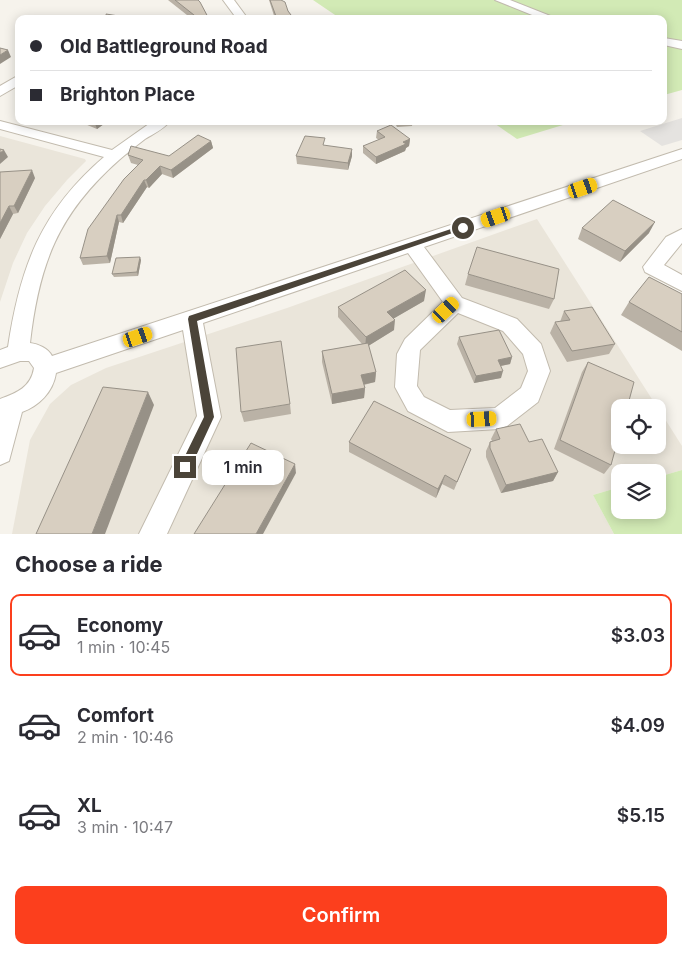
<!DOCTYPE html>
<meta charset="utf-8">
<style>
:root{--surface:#fff;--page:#f2f2f3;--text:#2b2b33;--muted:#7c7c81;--line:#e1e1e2;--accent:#fc3f1d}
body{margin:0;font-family:Inter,sans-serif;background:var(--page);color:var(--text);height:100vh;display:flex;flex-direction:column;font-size:19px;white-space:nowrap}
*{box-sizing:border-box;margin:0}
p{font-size:16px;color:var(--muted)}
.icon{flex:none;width:28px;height:28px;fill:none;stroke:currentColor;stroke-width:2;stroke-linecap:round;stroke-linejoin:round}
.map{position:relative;height:534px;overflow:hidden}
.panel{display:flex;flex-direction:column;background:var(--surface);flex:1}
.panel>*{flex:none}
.guide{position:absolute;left:15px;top:15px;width:652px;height:110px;border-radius:10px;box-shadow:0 2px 12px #0003;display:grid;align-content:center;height:110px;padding:0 15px;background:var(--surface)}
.buttons{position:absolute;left:611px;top:399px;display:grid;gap:10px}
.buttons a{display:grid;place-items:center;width:55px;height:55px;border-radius:10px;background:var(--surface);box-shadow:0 2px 12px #0003;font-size:25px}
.end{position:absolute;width:22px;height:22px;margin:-11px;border:6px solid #4b4439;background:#fff;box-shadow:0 0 0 2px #fff}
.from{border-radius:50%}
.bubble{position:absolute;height:35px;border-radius:10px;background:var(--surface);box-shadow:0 2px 12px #0003;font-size:16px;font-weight:600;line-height:35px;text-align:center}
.car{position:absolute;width:15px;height:30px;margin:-15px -8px;border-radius:6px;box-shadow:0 0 4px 1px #0007;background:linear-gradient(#f5c518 24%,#345 0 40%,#f5c518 0 76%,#345 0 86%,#f5c518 0)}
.guide b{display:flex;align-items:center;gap:18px;height:48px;font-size:19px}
.guide b+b{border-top:1px solid var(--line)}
.guide i{width:12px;height:12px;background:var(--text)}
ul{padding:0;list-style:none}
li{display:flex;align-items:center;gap:15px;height:82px;margin:0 10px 8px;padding:0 5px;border:2px solid transparent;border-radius:10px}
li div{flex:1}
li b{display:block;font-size:19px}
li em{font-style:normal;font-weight:600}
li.selected{border-color:var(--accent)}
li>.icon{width:45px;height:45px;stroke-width:1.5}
h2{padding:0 15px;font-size:22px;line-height:60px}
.primary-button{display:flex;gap:10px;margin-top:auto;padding:10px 15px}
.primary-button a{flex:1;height:58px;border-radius:10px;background:var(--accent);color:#fff;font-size:20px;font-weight:600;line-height:58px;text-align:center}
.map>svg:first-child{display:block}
.residential{fill:#eae5da}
.green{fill:#d2eab5}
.parking{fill:#e5e3e0}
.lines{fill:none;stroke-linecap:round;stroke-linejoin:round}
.minor-casing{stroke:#c2bbae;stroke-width:2}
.minor{fill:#fff;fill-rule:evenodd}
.wall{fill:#bab2a6}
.shaded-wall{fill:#979187}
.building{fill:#d8cfc1;stroke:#979187}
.route{fill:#4b4439}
</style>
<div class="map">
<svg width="682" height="534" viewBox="0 0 682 534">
<rect width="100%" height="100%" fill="#f6f3ec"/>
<g class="residential">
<path d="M0 136 85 159 86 161 67 180 45 206 27 233 13 263 0 302Z"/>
<path d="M537 219 657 407 620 408V445H658V408L682 446V470L658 477V472H620V487L593 495 614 534H12L30 440 50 404 71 385 106 368 287 308Z"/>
</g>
<g class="green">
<path d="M313 0H682V90L664 95V19H341Z"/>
<path d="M491 121H576L517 139Z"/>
<path d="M682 470V534H614L593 495 620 487V510H658V477Z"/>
</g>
<path class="parking" d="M682 118V140L662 146 640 131Z"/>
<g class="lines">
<g class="minor-casing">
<g id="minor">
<path d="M223 0H234L248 19H237Z"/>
<path d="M495 0H510L558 19H542Z"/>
<path d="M664 38 682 41V49L664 45Z"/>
<path d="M19 75V85L0 96V86Z"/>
<path d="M0 121 112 150 153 121H170C164 129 153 134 145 139 136 146 127 153 119 160 58 214 39 264 30 343 38 344 48 348 52 356L682 149V159L424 247 462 298 517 319 541 344 550 371 538 402 507 426 499 429 448 432 408 411 395 387 397 354 405 339 443 302 408 253 203 323 221 417 167 534H139L197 416 183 330 56 373C53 392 39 406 22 412L9 461 0 465V399C17 393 31 387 34 368L29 361H20L0 368V350L8 347C20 267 41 211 104 157L0 129ZM458 313 503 331 523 354 528 371 521 388 495 408 450 410 424 397 417 386 420 350Z"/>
<path d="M682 229V243L664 265 682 275V291L645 272 643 267 666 237Z"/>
</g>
</g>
<use href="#minor" class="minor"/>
</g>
<g class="wall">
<path d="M168 0H198L209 19H192Z"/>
<path d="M269 0H281L288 11 294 19H275Z"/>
<path d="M80 121H108L97 129 80 122Z"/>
<path d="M394 121H413L412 126 397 127Z"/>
<path d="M377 131 410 139 409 146 406 148 405 151 376 164 363 153V146L379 140 376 138Z"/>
<path d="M211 141 213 148 173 178 162 174 149 188 147 187 123 223 119 222 110 263 83 265 80 258 138 165 131 163 128 155 169 156Z"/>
<path d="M325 146 352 156 348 170 297 164 296 156Z"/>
<path d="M0 172 35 178 18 213 13 214 0 239Z"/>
<path d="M582 228 649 233 620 262 578 239Z"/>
<path d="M141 260 138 276 114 277 112 274Z"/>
<path d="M468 274 554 299 549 309 465 285Z"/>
<path d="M682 294V351L621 315 629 302Z"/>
<path d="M424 301 394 318V330L368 346 376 372 375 382 364 385 365 388 364 398 332 404 322 362V351L362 344 338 317V307Z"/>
<path d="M564 311 615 344 609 354 567 362 550 333 555 322H560Z"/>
<path d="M459 337 512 357 510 364 501 366V378L474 383 457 344Z"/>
<path d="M588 362 611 465 604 474 554 449 582 372Z"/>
<path d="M290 404 291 414 244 422 241 412Z"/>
<path d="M496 429 529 442 558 472 553 481 501 493 486 457V451L490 442 492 441 491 439Z"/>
<path d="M349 442 471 449 454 490 442 484 436 498 349 452Z"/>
</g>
<g class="shaded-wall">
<path d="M8 50 11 57 0 64V55Z"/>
<path d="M94 121H108L97 129Z"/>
<path d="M410 139 409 146 406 148 405 151 376 164V157L403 142Z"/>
<path d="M211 141 213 148 173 178 171 170Z"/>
<path d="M352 149V156L348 170V163Z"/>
<path d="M4 150 8 157 0 164V153Z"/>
<path d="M160 166 162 174 149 188 146 180Z"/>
<path d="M32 170 35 178 18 213 14 206Z"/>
<path d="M144 180 147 187 123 223 121 215Z"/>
<path d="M9 206 13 214 0 239V223Z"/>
<path d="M117 215 119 222 110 263 107 256Z"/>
<path d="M655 222 649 233 620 262 625 251Z"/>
<path d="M140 257 141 260 138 276 137 272Z"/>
<path d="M426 290 424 301 386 323 387 312Z"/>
<path d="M395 320 394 330 365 348 366 337Z"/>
<path d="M512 357 510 364 495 367 498 360Z"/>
<path d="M503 371 501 378 474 383 476 376Z"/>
<path d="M376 372 375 382 361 385V375Z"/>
<path d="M365 388 364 398 332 404V394Z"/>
<path d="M148 392 154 405 105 534H92Z"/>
<path d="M295 464 296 473 263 534H256Z"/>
<path d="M558 472 553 481 501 493 506 485Z"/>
<path d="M445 475 442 484 436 498 438 489Z"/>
</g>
<g class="building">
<path d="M175 0H198L200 2 209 19H199Z"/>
<path d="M270 0H281L285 2 288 11 294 19H277Z"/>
<path d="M106 14 125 17V19H107Z"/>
<path d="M0 48 8 50 0 55Z"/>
<path d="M391 125 410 139 403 142 406 144 376 157 363 146 385 137 377 131Z"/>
<path d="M198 135 211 141 171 170 160 166 146 180H144L121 215H117L107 256 80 258 88 229 124 179 143 160 128 155 131 146 169 156Z"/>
<path d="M305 136 325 138 323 145 352 149 348 163 296 156Z"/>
<path d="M0 149 4 150 0 153Z"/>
<path d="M32 170 14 206H9L0 223V172Z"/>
<path d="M613 200 655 222 625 251 582 228Z"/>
<path d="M477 247 559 269 554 299 468 274Z"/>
<path d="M140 257 137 272 112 274 116 258Z"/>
<path d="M405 270 426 290 387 312 395 320 366 337 338 307Z"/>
<path d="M649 277 682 294V332L629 302Z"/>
<path d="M592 307 615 344 572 351 555 322 570 320 564 311Z"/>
<path d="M499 330 512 357 498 360 503 371 476 376 459 337Z"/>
<path d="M281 341 290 404 241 412 236 348Z"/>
<path d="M368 343 376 372 361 375 365 388 332 394 322 351Z"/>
<path d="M588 362 634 382 627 408H620V432L611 465 560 440Z"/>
<path d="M103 387 148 392 92 534H36Z"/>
<path d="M374 401 471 449 457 482 445 475 438 489 349 442Z"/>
<path d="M520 424 529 442 542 439 558 472 506 485 490 448V442L500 439 496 429Z"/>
<path d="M251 443 295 464 256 534H194Z"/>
</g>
<path class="route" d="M460 226 467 228 197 321 214 417 189 471 185 473 181 471 179 467 181 464 204 417 188 319 189 316Z"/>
</svg>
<div class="buttons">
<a><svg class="icon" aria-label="locate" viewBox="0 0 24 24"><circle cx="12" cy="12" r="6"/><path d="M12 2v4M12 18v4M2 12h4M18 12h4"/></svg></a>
<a><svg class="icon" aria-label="layers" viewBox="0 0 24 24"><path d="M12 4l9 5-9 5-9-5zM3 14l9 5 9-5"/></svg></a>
</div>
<i class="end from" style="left:463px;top:228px"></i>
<i class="end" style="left:185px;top:467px"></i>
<div class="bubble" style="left:202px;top:450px;width:82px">1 min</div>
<i class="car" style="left:583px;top:188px;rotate:71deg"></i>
<i class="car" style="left:496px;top:217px;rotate:251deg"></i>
<i class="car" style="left:446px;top:310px;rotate:47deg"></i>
<i class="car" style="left:138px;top:337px;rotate:71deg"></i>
<i class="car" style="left:482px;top:419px;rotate:87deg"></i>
<div class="guide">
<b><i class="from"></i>Old Battleground Road</b>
<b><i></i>Brighton Place</b>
</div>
</div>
<section class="panel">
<h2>Choose a ride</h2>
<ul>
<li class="selected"><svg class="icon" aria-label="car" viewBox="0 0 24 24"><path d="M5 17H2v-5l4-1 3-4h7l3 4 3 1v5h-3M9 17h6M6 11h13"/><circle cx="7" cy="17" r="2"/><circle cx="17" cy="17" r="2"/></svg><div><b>Economy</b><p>1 min · 10:45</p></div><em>$3.03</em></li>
<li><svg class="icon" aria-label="car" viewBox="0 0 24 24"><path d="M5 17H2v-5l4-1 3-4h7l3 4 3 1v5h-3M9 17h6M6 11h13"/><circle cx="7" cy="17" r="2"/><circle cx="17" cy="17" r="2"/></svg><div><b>Comfort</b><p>2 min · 10:46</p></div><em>$4.09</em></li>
<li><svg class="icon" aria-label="car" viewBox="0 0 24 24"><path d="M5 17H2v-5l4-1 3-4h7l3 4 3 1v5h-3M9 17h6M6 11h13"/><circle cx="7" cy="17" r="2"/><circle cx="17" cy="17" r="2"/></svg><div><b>XL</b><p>3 min · 10:47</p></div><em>$5.15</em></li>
</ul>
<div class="primary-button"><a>Confirm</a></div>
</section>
